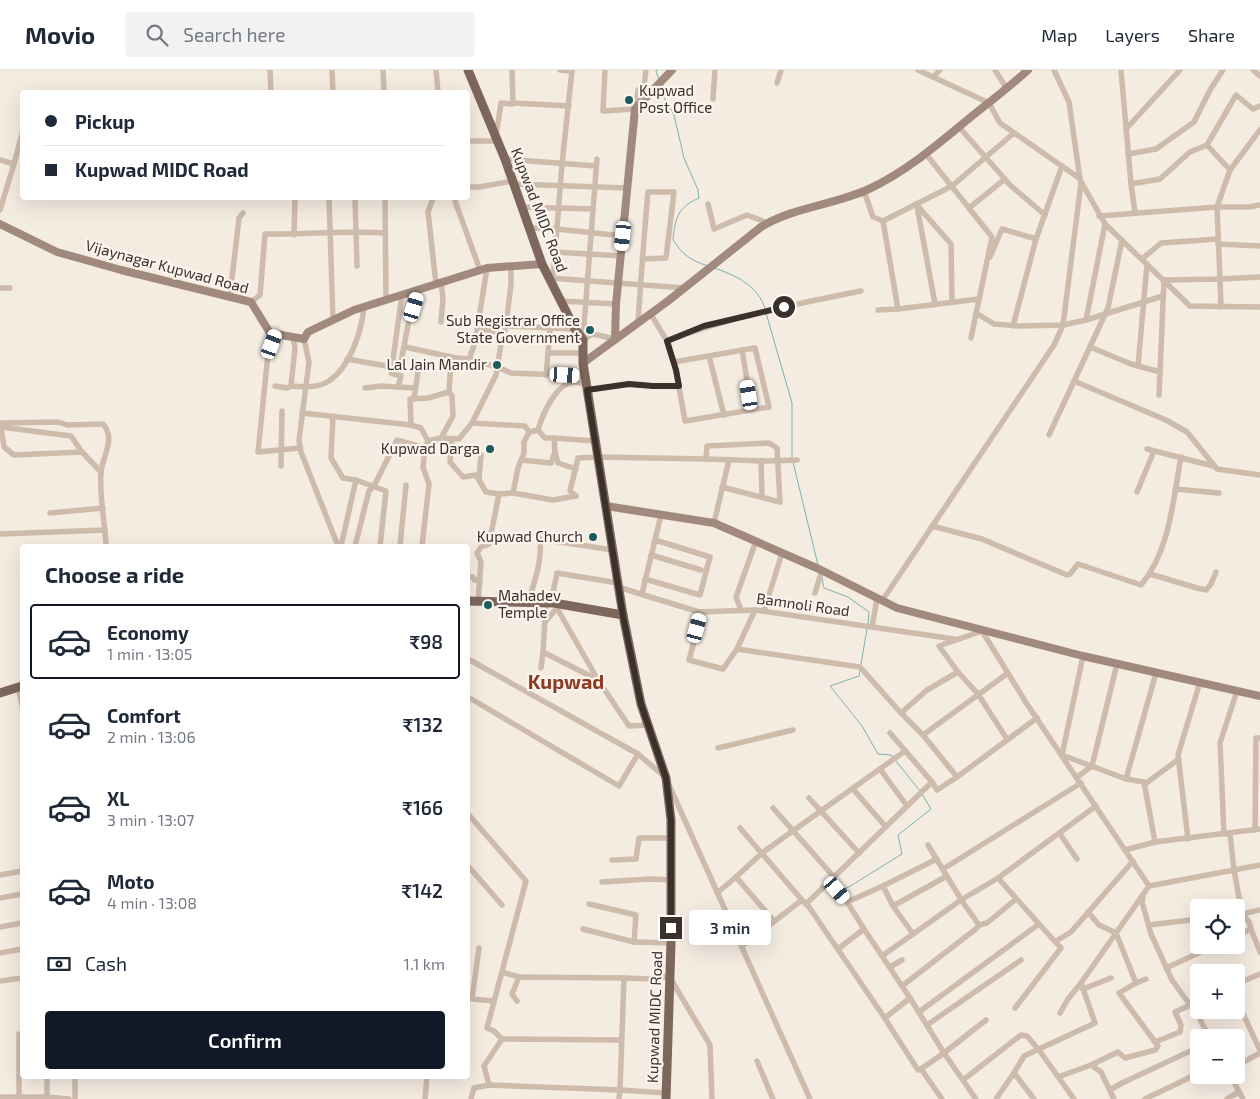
<!DOCTYPE html>
<meta charset="utf-8">
<style>
:root{--surface:#fff;--page:#f2f2f3;--text:#1f2937;--muted:#747a83;--line:#e0e1e3;--accent:#111827}
body{margin:0;font-family:"Exo 2",sans-serif;background:var(--page);color:var(--text);height:100vh;display:flex;flex-direction:column;font-size:19px;white-space:nowrap}
*{box-sizing:border-box;margin:0}
p{font-size:16px;color:var(--muted)}
.icon{flex:none;width:28px;height:28px;fill:none;stroke:currentColor;stroke-width:2;stroke-linecap:round;stroke-linejoin:round}
.map{position:relative;flex:1;overflow:hidden}
.panel{position:absolute;left:20px;top:474px;width:450px;height:535px;display:flex;flex-direction:column;background:var(--surface);border-radius:5px;box-shadow:0 5px 20px #0002}
.panel>*{flex:none}
.guide{position:absolute;left:20px;top:20px;width:450px;height:110px;border-radius:5px;box-shadow:0 5px 20px #0002;display:grid;align-content:center;height:110px;padding:0 25px;background:var(--surface)}
.tools{position:absolute;left:1190px;top:829px;display:grid;gap:10px}
.tools a{display:grid;place-items:center;width:55px;height:55px;border-radius:5px;background:var(--surface);box-shadow:0 5px 20px #0002;font-size:25px}
.end{position:absolute;width:22px;height:22px;margin:-11px;border:6px solid #3b302b;background:#fff;box-shadow:0 0 0 2px #fff}
.from{border-radius:50%}
.bubble{position:absolute;height:35px;border-radius:5px;background:var(--surface);box-shadow:0 5px 20px #0002;font-size:16px;font-weight:600;line-height:35px;text-align:center}
.car{position:absolute;width:15px;height:30px;margin:-15px -8px;border-radius:6px;box-shadow:0 0 4px 1px #0007;background:linear-gradient(#fff 24%,#345 0 40%,#fff 0 76%,#345 0 86%,#fff 0)}
.guide b{display:flex;align-items:center;gap:18px;height:48px;font-size:19px}
.guide b+b{border-top:1px solid var(--line)}
.guide i{width:12px;height:12px;background:var(--text)}
ul{padding:0;list-style:none}
li{display:flex;align-items:center;gap:15px;height:75px;margin:0 10px 8px;padding:0 15px;border:2px solid transparent;border-radius:5px}
li div{flex:1}
li b{display:block;font-size:19px}
li em{font-style:normal;font-weight:600}
li.current{border-color:var(--accent)}
li>.icon{width:45px;height:45px;stroke-width:1.5}
h2{padding:0 25px;font-size:22px;line-height:60px}
.pay{display:flex;align-items:center;gap:12px;height:55px;padding:0 25px;font-size:19px}
.pay p{margin-inline-start:auto}
.primary-button{display:flex;gap:10px;margin-top:auto;padding:10px 25px}
.primary-button a{flex:1;height:58px;border-radius:5px;background:var(--accent);color:#fff;font-size:20px;font-weight:600;line-height:58px;text-align:center}
header{display:flex;align-items:center;gap:30px;box-sizing:border-box;height:70px;padding:0 25px;background:var(--surface);border-bottom:1px solid var(--line)}
header strong{font-size:24px}
nav{display:flex;gap:28px;margin-inline-start:auto;font-size:18px}
.search{width:350px;height:45px;background:var(--page);display:flex;align-items:center;gap:12px;box-sizing:border-box;padding:0 18px;border-radius:5px;color:var(--muted);font-size:19px}
.map>svg:first-child{display:block}
.lines{fill:none;stroke-linecap:round;stroke-linejoin:round}
.stream{stroke:#7fb0b2;stroke-width:1}
.street{stroke:#cdbbac;stroke-width:5.5}
.secondary{stroke:#a18a7d;stroke-width:8}
.primary{stroke:#7d675c;stroke-width:9}
.route{stroke:#3b302b;stroke-width:6}
.poi-dot{fill:#1f5a5e;stroke:#fbf5ee;stroke-width:2}
.labels{text-anchor:middle;stroke-width:4.5;stroke-linejoin:round;paint-order:stroke}
.poi-label{font-size:15px;fill:#3b302b;stroke:#fbf5ee;text-anchor:end}
.street-label{font-size:15px;fill:#3b302b;stroke:#fbf5ee}
.district-label{font-size:20px;font-weight:bold;fill:#8c3b22;stroke:#fbf5ee}
</style>
<header>
<strong>Movio</strong>
<div class="search"><svg class="icon" aria-label="search" viewBox="0 0 24 24"><circle cx="10" cy="10" r="6"/><path d="M15 15l6 6"/></svg>Search here</div>
<nav><a>Map</a><a>Layers</a><a>Share</a></nav>
</header>
<div class="map">
<svg width="1260" height="1029" viewBox="0 0 1260 1029">
<rect width="100%" height="100%" fill="#f4ebe1"/>
<g class="lines">
<g class="stream">
<path d="M658 0 656 1 659 10"/>
<path d="M660 16 663 26 674 45 684 88 698 120 699 128C678 137 675 148 673 170 683 185 690 190 708 196"/>
<path d="M714 198C735 205 759 216 765 239"/>
<path d="M766 243 792 333V388"/>
<path d="M793 392 818 495"/>
<path d="M822 508 824 518 848 527 869 542 868 555"/>
<path d="M861 594 867 559"/>
<path d="M860 600 859 606 830 616 862 656 878 684 891 685 893 688"/>
<path d="M896 691 920 721"/>
<path d="M841 821 852 815 902 784 898 765 931 739 922 724"/>
</g>
<g class="street">
<path d="M270 0 271 22"/>
<path d="M332 0 333 22"/>
<path d="M383 0 384 22"/>
<path d="M436 0 438 22"/>
<path d="M560 0 572 1"/>
<path d="M605 0 603 41 635 39"/>
<path d="M646 0 644 16 652 21"/>
<path d="M918 0 989 33 1000 53 1079 108 1105 154 1190 236 1260 237"/>
<path d="M995 0 1007 19"/>
<path d="M1054 0 1069 32 1080 109"/>
<path d="M1121 0 1131 114"/>
<path d="M1253 0 1260 6"/>
<path d="M933 7 940 0"/>
<path d="M777 13 781 0"/>
<path d="M713 29 715 0"/>
<path d="M513 33 569 36"/>
<path d="M636 38 638 20"/>
<path d="M959 57 1010 115 1045 145"/>
<path d="M1126 59 1180 0"/>
<path d="M496 65 501 33 513 34 512 0"/>
<path d="M468 71H497"/>
<path d="M1207 75 1236 25 1253 39 1260 36"/>
<path d="M926 84 992 167 971 268"/>
<path d="M1128 84 1156 79 1194 52 1210 20 1223 0"/>
<path d="M505 89 596 96"/>
<path d="M0 90 14 94 0 140"/>
<path d="M14 94 22 64"/>
<path d="M1230 100 1260 60"/>
<path d="M514 114 627 118"/>
<path d="M468 117H479L513 111"/>
<path d="M864 121 873 147 883 151 898 239 979 229"/>
<path d="M329 128 333 250"/>
<path d="M355 128 357 196"/>
<path d="M385 128 386 229"/>
<path d="M433 128 428 142 436 214"/>
<path d="M456 128 455 131 480 200"/>
<path d="M708 134 714 159 747 145 768 153"/>
<path d="M916 134 951 174 952 232"/>
<path d="M917 136 935 234"/>
<path d="M522 137 593 139"/>
<path d="M969 138 1005 109"/>
<path d="M1099 146 1217 137 1230 100 1207 75 1190 82 1160 109 1131 114 1135 143"/>
<path d="M883 151 952 116 1014 63"/>
<path d="M530 158 557 159 623 166"/>
<path d="M294 165 295 128"/>
<path d="M1218 174 1260 176"/>
<path d="M555 182 621 186"/>
<path d="M990 187 1002 159 1036 169"/>
<path d="M1142 189 1161 173 1218 169"/>
<path d="M511 197V214L506 256 501 274 496 305 472 353 525 356 529 362"/>
<path d="M550 208 684 218"/>
<path d="M553 208 562 94 572 0"/>
<path d="M1164 210 1220 209 1217 137H1249L1260 135"/>
<path d="M0 218H10"/>
<path d="M230 225 239 148 243 143"/>
<path d="M561 231 616 234"/>
<path d="M251 232 260 225 265 164C305 165 345 160 385 163"/>
<path d="M1221 237 1220 209 1260 207"/>
<path d="M878 240 898 239"/>
<path d="M650 243 667 271 676 300 685 351 769 337 755 278 674 292"/>
<path d="M976 243 994 254 1020 256 1063 255 1081 113"/>
<path d="M1086 250 1163 226"/>
<path d="M441 252 443 228 441 212"/>
<path d="M638 252C641 209 644 165 648 122H674L666 188 642 189"/>
<path d="M506 256 575 259"/>
<path d="M1013 256 1036 169 1062 96"/>
<path d="M477 258 504 264"/>
<path d="M550 259 548 283H583"/>
<path d="M275 264 268 284 258 382 300 378"/>
<path d="M293 268 295 278 291 316C303 317 318 318 329 311 350 297 362 261 364 236"/>
<path d="M583 268 597 89"/>
<path d="M304 269 309 292 299 370 301 382 338 476"/>
<path d="M583 270 593 264 615 269"/>
<path d="M667 271C730 247 795 234 861 221"/>
<path d="M405 277 456 288"/>
<path d="M1090 277 1131 294 1160 302"/>
<path d="M742 280 752 340"/>
<path d="M709 286 724 345"/>
<path d="M347 289 392 297 402 224"/>
<path d="M469 289 497 297 511 303 585 306"/>
<path d="M1138 296 1147 194"/>
<path d="M546 305 548 283"/>
<path d="M1074 311 1166 350 1187 362 1217 399 1260 405"/>
<path d="M275 316 287 318 291 316"/>
<path d="M398 317 401 306 391 303 392 297H400L408 255 419 219"/>
<path d="M365 318 381 316 415 318"/>
<path d="M587 320 629 314 653 316H679"/>
<path d="M1159 325 1164 210"/>
<path d="M414 329 419 294"/>
<path d="M302 343 411 355"/>
<path d="M333 346 331 388 343 408 356 410 341 476"/>
<path d="M0 353 58 352 67 355 103 354C116 369 103 385 101 402 99 426 105 452 106 476"/>
<path d="M538 360 529 362 524 372V383L518 398 513 423 553 430 576 426"/>
<path d="M538 360C542 346 556 312 575 312 578 312 583 314 586 315"/>
<path d="M538 360 545 368H554"/>
<path d="M1049 365 1108 238 1122 170"/>
<path d="M441 368 459 369 472 353"/>
<path d="M452 369 450 392 463 407 476 405 486 422 499 424 489 474 481 477 477 483 481 492 478 532"/>
<path d="M428 371 421 358 411 355 410 329 428 328 449 322"/>
<path d="M1147 379 1213 396"/>
<path d="M82 382 14 385 4 377 1 357 71 366 82 382 101 402"/>
<path d="M555 382 554 368 595 371"/>
<path d="M706 389 767 391 797 390"/>
<path d="M521 390 551 393 555 382 558 393 576 399"/>
<path d="M761 391 762 427"/>
<path d="M281 396 282 341"/>
<path d="M479 409 481 385"/>
<path d="M356 410 386 421 380 476"/>
<path d="M1175 419 1219 423"/>
<path d="M1137 422 1154 381"/>
<path d="M499 424 513 423"/>
<path d="M576 426 570 421 578 388 598 387 706 389 707 376 769 373 777 378 780 432 722 417"/>
<path d="M50 443 103 438"/>
<path d="M714 453 729 390"/>
<path d="M932 456 982 469 1067 505 1070 504 1078 494 1141 515C1170 481 1173 430 1181 387"/>
<path d="M0 464 105 460"/>
<path d="M355 476 369 421 374 416 397 370 425 378"/>
<path d="M400 476 406 415"/>
<path d="M422 476 429 414 423 397 425 378 428 371 441 368 453 346 452 326 449 322 451 292 456 288 469 289 475 273 487 198"/>
<path d="M651 485 701 500"/>
<path d="M1150 504 1197 518 1206 520 1211 514 1216 502"/>
<path d="M468 507H473L474 510H480"/>
<path d="M645 509 700 525 710 487 655 470"/>
<path d="M618 517 699 542 755 540 954 569"/>
<path d="M815 523 822 500"/>
<path d="M642 524 661 445"/>
<path d="M882 531 1054 275 1063 255 1086 250 1105 154"/>
<path d="M528 532C535 511 542 491 540 469L613 480"/>
<path d="M546 533 543 582 598 610"/>
<path d="M551 533 557 503 618 513"/>
<path d="M554 533 598 610 629 656 648 655"/>
<path d="M741 540 736 527 756 471"/>
<path d="M755 540 737 579 860 597 901 643 923 665 1008 603"/>
<path d="M764 541 782 483"/>
<path d="M702 542 689 590 723 599 737 579"/>
<path d="M545 552 557 538"/>
<path d="M872 557 877 529"/>
<path d="M1083 586 1062 685 1126 709 1144 712 1155 772 1260 759"/>
<path d="M468 589 638 684 665 707"/>
<path d="M541 598 543 582"/>
<path d="M18 617 22 635"/>
<path d="M1237 621 1220 673 1224 764H1230L1234 800 1260 795"/>
<path d="M468 627 619 716 638 684"/>
<path d="M901 643 927 620 958 602"/>
<path d="M923 665 957 707"/>
<path d="M1007 669 978 624 958 602 939 576 982 561 1025 631 1149 816"/>
<path d="M718 678 793 660"/>
<path d="M880 699 907 736"/>
<path d="M1077 707 1092 696 1117 594"/>
<path d="M1126 709 1156 603"/>
<path d="M932 712 937 720 957 707 1037 648"/>
<path d="M1145 714 1179 689"/>
<path d="M669 715 810 1029"/>
<path d="M853 719 886 757"/>
<path d="M809 728 859 783"/>
<path d="M773 738 834 807"/>
<path d="M468 744 526 811 487 958 494 961 502 969"/>
<path d="M740 758 802 830"/>
<path d="M1255 760 1256 668H1260"/>
<path d="M1060 764 1077 789"/>
<path d="M1188 769 1178 685 1200 612"/>
<path d="M928 775 962 831 979 855"/>
<path d="M1125 780 1155 772"/>
<path d="M612 790 636 789 639 768H671"/>
<path d="M468 796 502 835"/>
<path d="M943 799 1081 713"/>
<path d="M0 805 22 801"/>
<path d="M736 807 762 783 905 681"/>
<path d="M998 808 1096 736"/>
<path d="M602 812 650 809 671 810"/>
<path d="M883 816 937 789"/>
<path d="M837 820 847 832 883 816 893 836"/>
<path d="M717 823 736 807 774 851"/>
<path d="M1143 825 1142 832 1151 864 1172 910 1198 946 1210 968"/>
<path d="M0 828 22 824"/>
<path d="M847 832 864 859"/>
<path d="M806 834 932 712 890 663"/>
<path d="M1088 842 1099 855 1116 863 1136 913 1146 909"/>
<path d="M1236 845 1242 844 1249 852 1251 859"/>
<path d="M1149 855 1199 849"/>
<path d="M0 857 22 853"/>
<path d="M583 859 634 872 636 845 589 834"/>
<path d="M913 864 893 836 947 806"/>
<path d="M1236 866 1251 859 1260 882"/>
<path d="M1056 871 1071 862 1133 791"/>
<path d="M634 872 671 873"/>
<path d="M742 876 802 830 809 837 882 944 918 1000 921 999 942 1029"/>
<path d="M479 878 472 929 494 931"/>
<path d="M838 879 864 859 910 928"/>
<path d="M0 883 22 879"/>
<path d="M882 886 961 830 998 808 1039 854"/>
<path d="M890 897 902 890"/>
<path d="M1166 898 1216 875"/>
<path d="M502 902 519 907"/>
<path d="M0 911 22 908"/>
<path d="M1236 914 1260 904"/>
<path d="M902 916 977 858 979 855 987 853 1016 829"/>
<path d="M1083 919 1111 908"/>
<path d="M1236 929 1260 980"/>
<path d="M517 931 512 924 519 907 624 908"/>
<path d="M919 942 1039 854 1061 878 1015 938"/>
<path d="M1060 943 1068 929 1081 913"/>
<path d="M885 948 910 928 944 983 986 950"/>
<path d="M927 955 1021 890"/>
<path d="M19 964V1029"/>
<path d="M1155 972 1180 962 1181 955 1175 942 1199 931"/>
<path d="M757 991 773 1029"/>
<path d="M1091 995 1118 982 1125 988 1155 980 1158 976 1119 923 1136 913"/>
<path d="M1236 996 1260 983"/>
<path d="M921 999 944 983 976 1029"/>
<path d="M1014 1003 1024 986 1095 953 1081 913 1149 816 1234 800 1242 844 1260 840"/>
<path d="M1230 1005 1243 1029"/>
<path d="M1058 1007 1091 995 1101 1002 1114 1029"/>
<path d="M963 1010 1021 965 1027 966 1039 980 1074 1029"/>
<path d="M489 1015 484 996 502 969 621 970"/>
<path d="M1110 1020 1122 1013 1199 977"/>
<path d="M666 1023 620 1020 624 908 654 909 669 906 710 975 712 1029"/>
<path d="M0 1027H47L69 1029"/>
<path d="M47 1029V1006"/>
<path d="M75 1029V1006"/>
<path d="M425 1029 427 1006"/>
<path d="M471 1029 474 1018 489 1015 620 1020 619 1029"/>
<path d="M996 1029 1014 1003 1034 1029"/>
<path d="M1145 1029 1199 1003"/>
<path d="M1227 1029 1239 1022"/>
</g>
<g class="secondary">
<path d="M0 154 57 182 121 200 251 232 270 263 304 269 308 262 354 240 487 198 542 194"/>
<path d="M615 269 616 234 635 39 672 0"/>
<path d="M583 293 668 231 761 157C793 137 834 135 869 119 905 102 936 76 966 51 987 34 1008 18 1028 0"/>
<path d="M606 436 714 453 819 499 897 538 1083 586 1260 626"/>
</g>
<g class="primary">
<path d="M468 0 505 89 542 194 575 259 583 270V293L623 545 641 634 666 708 671 750V873L666 1029"/>
<path d="M468 531 554 533 623 545"/>
<path d="M0 623 22 616"/>
</g>
</g>
<g class="lines">
<path class="route" d="M671 858V750L666 708 641 634 623 546 587 320 629 314 653 316H679L676 300 667 271 704 256 784 237"/>
</g>
<g class="poi-dot">
<circle cx="629" cy="30" r="5"/>
<circle cx="590" cy="260" r="5"/>
<circle cx="497" cy="295" r="5"/>
<circle cx="490" cy="379" r="5"/>
<circle cx="593" cy="467" r="5"/>
<circle cx="488" cy="535" r="5"/>
</g>
<g class="labels">
<g class="poi-label">
<text x="639" y="26" text-anchor="start">Kupwad<tspan x="639" dy="17">Post Office</tspan></text>
<text x="580" y="256">Sub Registrar Office<tspan x="580" dy="17">State Government</tspan></text>
<text x="487" y="300">Lal Jain Mandir</text>
<text x="480" y="384">Kupwad Darga</text>
<text x="583" y="472">Kupwad Church</text>
<text x="498" y="531" text-anchor="start">Mahadev<tspan x="498" dy="17">Temple</tspan></text>
</g>
<g class="street-label">
<text transform="translate(539 140) rotate(69)" y="5">Kupwad MIDC Road</text>
<text transform="translate(167 197) rotate(15)" y="5">Vijaynagar Kupwad Road</text>
<text transform="translate(803 535) rotate(8)" y="5">Bamnoli Road</text>
<text transform="translate(655 947) rotate(-88)" y="5">Kupwad MIDC Road</text>
</g>
<g class="district-label">
<text x="566" y="619">Kupwad</text>
</g>
</g>
</svg>
<div class="tools">
<a><svg class="icon" aria-label="locate" viewBox="0 0 24 24"><circle cx="12" cy="12" r="6"/><path d="M12 2v4M12 18v4M2 12h4M18 12h4"/></svg></a>
<a>+</a>
<a>−</a>
</div>
<i class="end from" style="left:784px;top:237px"></i>
<i class="end" style="left:671px;top:858px"></i>
<div class="bubble" style="left:689px;top:840px;width:82px">3 min</div>
<i class="car" style="left:623px;top:166px;rotate:186deg"></i>
<i class="car" style="left:414px;top:237px;rotate:17deg"></i>
<i class="car" style="left:272px;top:274px;rotate:20deg"></i>
<i class="car" style="left:565px;top:305px;rotate:93deg"></i>
<i class="car" style="left:749px;top:325px;rotate:351deg"></i>
<i class="car" style="left:697px;top:558px;rotate:15deg"></i>
<i class="car" style="left:837px;top:820px;rotate:139deg"></i>
<div class="guide">
<b><i class="from"></i>Pickup</b>
<b><i></i>Kupwad MIDC Road</b>
</div>
<section class="panel">
<h2>Choose a ride</h2>
<ul>
<li class="current"><svg class="icon" aria-label="car" viewBox="0 0 24 24"><path d="M5 17H2v-5l4-1 3-4h7l3 4 3 1v5h-3M9 17h6M6 11h13"/><circle cx="7" cy="17" r="2"/><circle cx="17" cy="17" r="2"/></svg><div><b>Economy</b><p>1 min · 13:05</p></div><em>₹98</em></li>
<li><svg class="icon" aria-label="car" viewBox="0 0 24 24"><path d="M5 17H2v-5l4-1 3-4h7l3 4 3 1v5h-3M9 17h6M6 11h13"/><circle cx="7" cy="17" r="2"/><circle cx="17" cy="17" r="2"/></svg><div><b>Comfort</b><p>2 min · 13:06</p></div><em>₹132</em></li>
<li><svg class="icon" aria-label="car" viewBox="0 0 24 24"><path d="M5 17H2v-5l4-1 3-4h7l3 4 3 1v5h-3M9 17h6M6 11h13"/><circle cx="7" cy="17" r="2"/><circle cx="17" cy="17" r="2"/></svg><div><b>XL</b><p>3 min · 13:07</p></div><em>₹166</em></li>
<li><svg class="icon" aria-label="car" viewBox="0 0 24 24"><path d="M5 17H2v-5l4-1 3-4h7l3 4 3 1v5h-3M9 17h6M6 11h13"/><circle cx="7" cy="17" r="2"/><circle cx="17" cy="17" r="2"/></svg><div><b>Moto</b><p>4 min · 13:08</p></div><em>₹142</em></li>
</ul>
<div class="pay"><svg class="icon" aria-label="cash" viewBox="0 0 24 24"><path d="M3 7h18v10H3z"/><circle cx="12" cy="12" r="2"/></svg>Cash<p>1.1 km</p></div>
<div class="primary-button"><a>Confirm</a></div>
</section>
</div>
